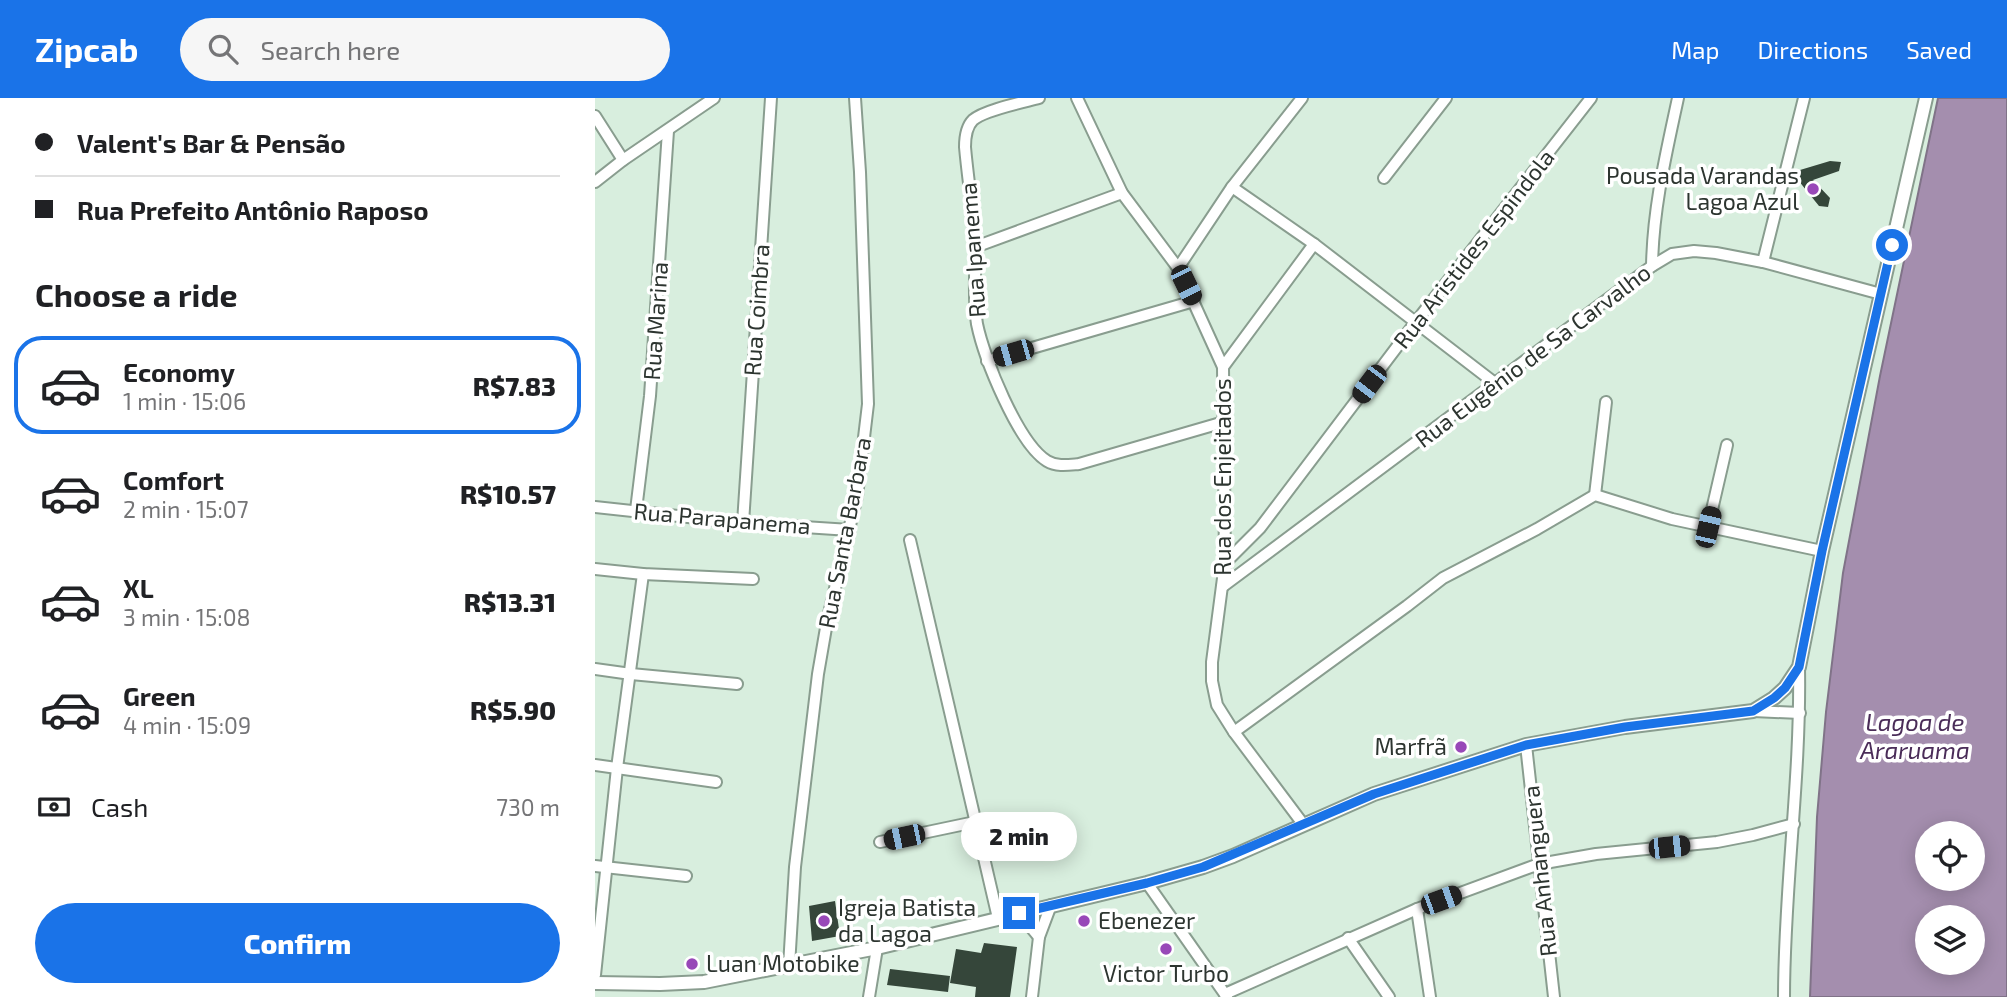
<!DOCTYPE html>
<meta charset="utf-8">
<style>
:root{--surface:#fff;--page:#f6f6f6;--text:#202124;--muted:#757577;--line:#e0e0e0;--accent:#1a73e8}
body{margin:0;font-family:"Exo 2",sans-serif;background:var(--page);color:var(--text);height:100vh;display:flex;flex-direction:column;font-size:26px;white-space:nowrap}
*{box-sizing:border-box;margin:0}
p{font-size:23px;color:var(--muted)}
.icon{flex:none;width:38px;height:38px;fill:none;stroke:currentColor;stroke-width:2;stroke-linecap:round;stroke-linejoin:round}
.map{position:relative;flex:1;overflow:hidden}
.panel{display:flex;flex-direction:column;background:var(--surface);width:595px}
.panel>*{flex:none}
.guide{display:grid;align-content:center;height:154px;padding:0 35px;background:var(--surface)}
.buttons{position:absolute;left:1320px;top:723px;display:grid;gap:14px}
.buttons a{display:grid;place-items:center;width:70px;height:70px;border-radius:50%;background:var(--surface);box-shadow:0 4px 18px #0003;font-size:35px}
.end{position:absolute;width:32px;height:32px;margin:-16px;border:9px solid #1a73e8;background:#fff;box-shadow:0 0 0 4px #fff}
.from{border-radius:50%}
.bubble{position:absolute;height:49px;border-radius:24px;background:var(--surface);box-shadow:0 4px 18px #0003;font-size:23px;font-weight:800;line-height:49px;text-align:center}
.car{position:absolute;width:21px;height:42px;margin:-21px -10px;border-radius:9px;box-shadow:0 0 5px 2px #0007;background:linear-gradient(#222 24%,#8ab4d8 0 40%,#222 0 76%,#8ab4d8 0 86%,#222 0)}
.guide b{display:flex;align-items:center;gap:24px;height:66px;font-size:26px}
.guide b+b{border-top:2px solid var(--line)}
.guide i{width:18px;height:18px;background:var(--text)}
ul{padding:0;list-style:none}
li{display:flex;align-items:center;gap:21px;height:98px;margin:0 14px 10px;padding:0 21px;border:4px solid transparent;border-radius:28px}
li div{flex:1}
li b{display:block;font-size:26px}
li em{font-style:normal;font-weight:800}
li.active{border-color:var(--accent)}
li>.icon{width:63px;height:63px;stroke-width:1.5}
h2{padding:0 35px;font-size:32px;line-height:84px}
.pay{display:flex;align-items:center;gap:18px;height:77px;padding:0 35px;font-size:26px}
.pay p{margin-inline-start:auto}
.action{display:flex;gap:14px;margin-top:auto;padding:14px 35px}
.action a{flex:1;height:80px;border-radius:42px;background:var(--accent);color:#fff;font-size:28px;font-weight:800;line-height:80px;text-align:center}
header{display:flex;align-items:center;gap:42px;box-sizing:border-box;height:98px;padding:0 35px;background:var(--accent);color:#fff}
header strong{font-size:33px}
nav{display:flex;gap:38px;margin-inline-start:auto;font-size:24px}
.search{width:490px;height:63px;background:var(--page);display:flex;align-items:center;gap:18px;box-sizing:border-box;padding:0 24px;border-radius:38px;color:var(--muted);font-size:26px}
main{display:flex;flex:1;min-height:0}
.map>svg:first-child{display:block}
.water{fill:#a48eae;stroke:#807388;stroke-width:2;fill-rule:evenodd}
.building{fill:#35463a}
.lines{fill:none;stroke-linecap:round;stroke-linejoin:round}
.minor-casing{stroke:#899d8f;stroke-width:14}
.tertiary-casing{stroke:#899d8f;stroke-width:16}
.minor{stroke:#fff;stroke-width:10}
.tertiary{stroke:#fff;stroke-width:12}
.route{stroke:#1a73e8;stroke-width:9}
.poi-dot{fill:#9848b8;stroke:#fff;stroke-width:2.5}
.labels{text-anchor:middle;stroke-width:7;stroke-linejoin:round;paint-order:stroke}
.poi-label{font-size:23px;fill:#2d3530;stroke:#fff;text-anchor:start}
.street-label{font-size:23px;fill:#2d3530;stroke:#fff}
.water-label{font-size:24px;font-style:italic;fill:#4a2c58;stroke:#fff}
</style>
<header>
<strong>Zipcab</strong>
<div class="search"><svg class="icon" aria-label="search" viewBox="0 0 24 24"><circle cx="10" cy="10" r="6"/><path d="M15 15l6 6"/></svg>Search here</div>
<nav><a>Map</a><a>Directions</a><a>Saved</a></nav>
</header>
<main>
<section class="panel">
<div class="guide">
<b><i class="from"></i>Valent's Bar &amp; Pensão</b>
<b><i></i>Rua Prefeito Antônio Raposo</b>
</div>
<h2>Choose a ride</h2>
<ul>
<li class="active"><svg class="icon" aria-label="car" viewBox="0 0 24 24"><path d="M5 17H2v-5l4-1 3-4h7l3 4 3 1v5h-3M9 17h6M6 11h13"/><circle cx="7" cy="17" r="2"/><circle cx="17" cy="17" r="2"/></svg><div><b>Economy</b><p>1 min · 15:06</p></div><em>R$7.83</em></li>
<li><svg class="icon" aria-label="car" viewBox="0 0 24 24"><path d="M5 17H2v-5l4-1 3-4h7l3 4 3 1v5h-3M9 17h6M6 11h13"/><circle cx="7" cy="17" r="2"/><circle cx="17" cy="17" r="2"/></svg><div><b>Comfort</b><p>2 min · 15:07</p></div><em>R$10.57</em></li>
<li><svg class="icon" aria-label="car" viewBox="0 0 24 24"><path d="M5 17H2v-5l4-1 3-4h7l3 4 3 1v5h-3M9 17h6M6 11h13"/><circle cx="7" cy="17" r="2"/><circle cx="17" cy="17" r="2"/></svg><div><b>XL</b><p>3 min · 15:08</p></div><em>R$13.31</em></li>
<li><svg class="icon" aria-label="car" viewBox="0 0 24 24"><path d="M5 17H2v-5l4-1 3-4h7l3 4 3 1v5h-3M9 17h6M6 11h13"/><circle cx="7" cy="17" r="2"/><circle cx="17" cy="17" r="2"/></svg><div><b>Green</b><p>4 min · 15:09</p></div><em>R$5.90</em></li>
</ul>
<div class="pay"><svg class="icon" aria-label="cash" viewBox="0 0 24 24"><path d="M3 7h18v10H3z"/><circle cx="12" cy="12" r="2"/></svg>Cash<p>730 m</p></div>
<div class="action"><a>Confirm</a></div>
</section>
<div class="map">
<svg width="1412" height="899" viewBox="0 0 1412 899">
<rect width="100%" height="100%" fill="#d8eede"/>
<path class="water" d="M1343 0H1412V899H1215L1222 719 1231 614 1248 475 1285 278ZM1332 735H1377V780H1332ZM1332 819H1377V864H1332Z"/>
<g class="building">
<path d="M1235 63 1246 64 1244 73 1218 82 1235 100 1233 109 1224 108 1203 82 1205 72Z"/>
<path d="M240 803 245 838 217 843 214 808Z"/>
<path d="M389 845 422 849 415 899H380L381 889 355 885 361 851 386 855Z"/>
<path d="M295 871 355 878 353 894 292 887Z"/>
</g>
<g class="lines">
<g class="minor-casing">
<g id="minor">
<path d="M444 0C429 4 389 12 378 22 371 29 370 40 370 49 373 83 379 117 380 151 381 176 378 202 382 226 389 260 423 345 452 363 462 369 473 367 484 366L629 324"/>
<path d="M482 0 527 95 583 170 628 269 630 465 617 564V583L622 607 639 634 708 726"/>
<path d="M0 18 28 62"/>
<path d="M789 80 851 0"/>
<path d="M0 84 28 62 119 0"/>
<path d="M637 89 719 146 901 286"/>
<path d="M380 149 527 95"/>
<path d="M1168 164 1209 0"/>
<path d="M1057 168C1058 110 1071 56 1083 0"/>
<path d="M583 170 637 89 707 0"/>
<path d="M392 263 599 203"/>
<path d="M628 269 719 146"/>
<path d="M1000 397 1011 304"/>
<path d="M0 409 148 425 255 432"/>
<path d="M41 412 55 298 73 33"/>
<path d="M148 425 176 0"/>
<path d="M1113 429 1132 347"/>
<path d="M315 442 403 820"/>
<path d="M630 465 665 430 820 225 996 0"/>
<path d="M0 471 48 476 158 481"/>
<path d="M627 489 1057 168 1077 156 1099 153 1121 155 1168 164 1286 196"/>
<path d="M0 571 36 576 142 586"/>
<path d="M1158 613 1205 615"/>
<path d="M639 634 812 508 848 480 942 431 1000 397 1077 421 1227 453"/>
<path d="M931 647 959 899"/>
<path d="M0 667 121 684"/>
<path d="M285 744 380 724"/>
<path d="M0 768 91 778"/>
<path d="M552 785 632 899"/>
<path d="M822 811 835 899"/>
<path d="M424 815 444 839"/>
<path d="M753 840 794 899"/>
<path d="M194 868 200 769 223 576 232 524 262 398 273 306 265 74 260 0"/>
<path d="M0 877 22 670 48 476"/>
<path d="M630 896 822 811 944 766 1001 756 1122 744 1158 737 1199 726"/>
<path d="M274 899 282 850"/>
<path d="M437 899 444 839 456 807"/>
<path d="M1189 899C1189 789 1206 680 1204 569"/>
</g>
</g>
<g class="tertiary-casing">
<path id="tertiary" d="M0 885 65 886 109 884 282 850 552 785 608 769 638 758 779 696 931 647 1030 629 1158 613 1179 600 1190 590 1204 569 1227 453 1331 0"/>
</g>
<use href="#minor" class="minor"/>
<use href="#tertiary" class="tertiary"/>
</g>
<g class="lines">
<path class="route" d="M424 815 552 785 608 769 779 696 931 647 1030 629 1158 613 1179 600 1190 590 1204 569 1227 453 1297 147"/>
</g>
<g class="poi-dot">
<circle cx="1218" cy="91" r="7"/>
<circle cx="866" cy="649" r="7"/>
<circle cx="229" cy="823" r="7"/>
<circle cx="489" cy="823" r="7"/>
<circle cx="571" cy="851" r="7"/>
<circle cx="97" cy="866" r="7"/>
</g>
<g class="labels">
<g class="poi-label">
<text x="1204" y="86" text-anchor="end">Pousada Varandas<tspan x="1204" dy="26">Lagoa Azul</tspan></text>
<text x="852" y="657" text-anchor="end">Marfrã</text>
<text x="243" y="818">Igreja Batista<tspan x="243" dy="26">da Lagoa</tspan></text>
<text x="503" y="831">Ebenezer</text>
<text x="111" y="874">Luan Motobike</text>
<text x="571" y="884" text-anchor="middle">Victor Turbo</text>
</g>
<g class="street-label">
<text transform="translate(879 151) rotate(-52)" y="8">Rua Aristides Espindola</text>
<text transform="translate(378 152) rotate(-94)" y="8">Rua Ipanema</text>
<text transform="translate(162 212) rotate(-86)" y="8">Rua Coimbra</text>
<text transform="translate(61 223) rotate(-86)" y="8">Rua Marina</text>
<text transform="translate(938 258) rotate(-37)" y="8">Rua Eugênio de Sa Carvalho</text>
<text transform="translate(628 379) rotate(-90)" y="8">Rua dos Enjeitados</text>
<text transform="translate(127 421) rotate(5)" y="8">Rua Parapanema</text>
<text transform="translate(250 435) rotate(-79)" y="8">Rua Santa Barbara</text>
<text transform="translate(945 773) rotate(-96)" y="8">Rua Anhanguera</text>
</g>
<g class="water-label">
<text x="1320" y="633">Lagoa de<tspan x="1320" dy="28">Araruama</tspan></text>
</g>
</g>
</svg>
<div class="buttons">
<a><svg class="icon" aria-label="locate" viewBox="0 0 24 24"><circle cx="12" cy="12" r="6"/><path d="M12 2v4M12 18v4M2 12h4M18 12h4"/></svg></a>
<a><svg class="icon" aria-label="layers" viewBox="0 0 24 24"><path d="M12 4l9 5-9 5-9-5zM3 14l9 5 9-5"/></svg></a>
</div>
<i class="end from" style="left:1297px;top:147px"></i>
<i class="end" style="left:424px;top:815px"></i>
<div class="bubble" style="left:366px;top:714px;width:116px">2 min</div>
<i class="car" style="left:591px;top:187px;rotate:154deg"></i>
<i class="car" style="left:418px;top:255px;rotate:254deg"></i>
<i class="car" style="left:774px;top:286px;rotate:217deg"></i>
<i class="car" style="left:1113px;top:429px;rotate:13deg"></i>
<i class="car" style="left:309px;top:739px;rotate:258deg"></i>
<i class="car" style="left:1074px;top:749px;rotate:84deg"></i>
<i class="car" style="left:846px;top:802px;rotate:70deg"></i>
</div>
</main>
